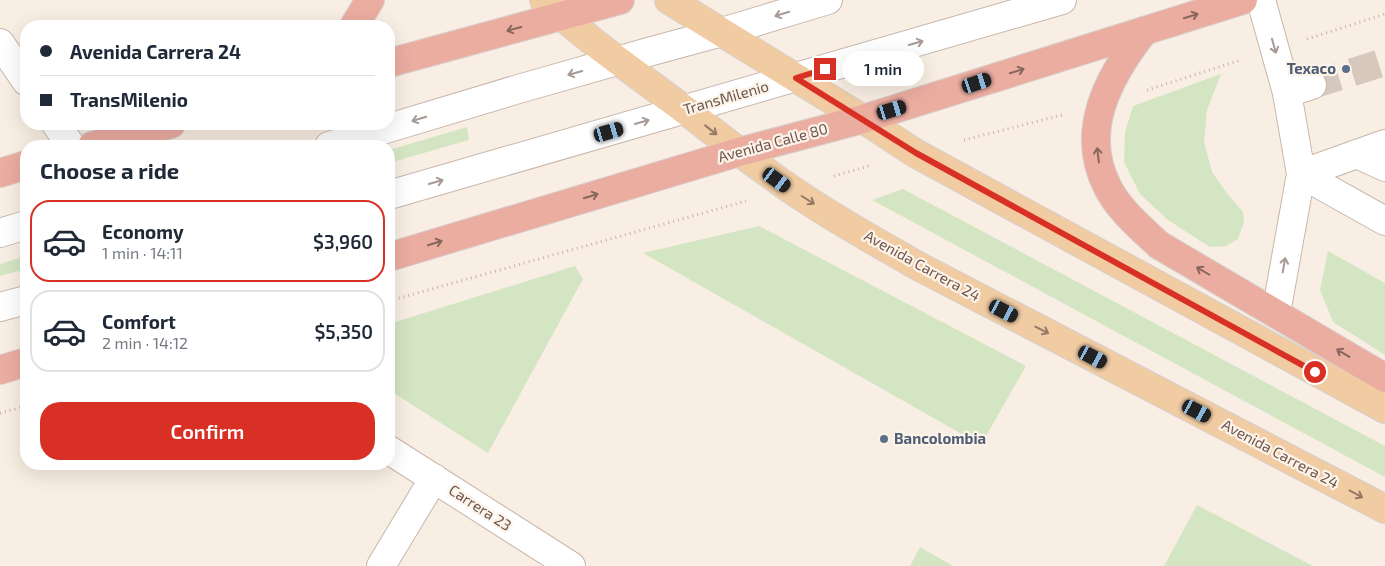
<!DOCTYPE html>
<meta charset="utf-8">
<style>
:root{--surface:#fff;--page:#f2f2f3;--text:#1f2937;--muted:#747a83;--line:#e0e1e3;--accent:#d93025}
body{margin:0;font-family:"Exo 2",sans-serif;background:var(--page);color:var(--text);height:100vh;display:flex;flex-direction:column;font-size:19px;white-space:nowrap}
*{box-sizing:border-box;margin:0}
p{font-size:16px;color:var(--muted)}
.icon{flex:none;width:28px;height:28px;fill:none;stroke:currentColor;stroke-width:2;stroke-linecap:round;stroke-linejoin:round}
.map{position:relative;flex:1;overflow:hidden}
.panel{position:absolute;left:20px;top:140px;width:375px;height:330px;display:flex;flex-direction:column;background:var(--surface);border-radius:20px;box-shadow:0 5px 20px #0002}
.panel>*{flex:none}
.hud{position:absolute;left:20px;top:20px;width:375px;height:110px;border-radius:20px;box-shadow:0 5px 20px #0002;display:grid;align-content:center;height:110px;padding:0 20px;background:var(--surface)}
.end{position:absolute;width:22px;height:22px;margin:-11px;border:6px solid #d93025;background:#fff;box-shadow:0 0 0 2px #fff}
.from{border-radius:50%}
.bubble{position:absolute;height:35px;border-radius:18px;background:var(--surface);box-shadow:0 5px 20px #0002;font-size:16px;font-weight:600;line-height:35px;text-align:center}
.car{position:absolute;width:15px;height:30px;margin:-15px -8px;border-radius:6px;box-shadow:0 0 4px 1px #0007;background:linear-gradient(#222 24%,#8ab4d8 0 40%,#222 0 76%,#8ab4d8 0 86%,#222 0)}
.hud b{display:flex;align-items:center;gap:18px;height:48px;font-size:19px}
.hud b+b{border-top:1px solid var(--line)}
.hud i{width:12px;height:12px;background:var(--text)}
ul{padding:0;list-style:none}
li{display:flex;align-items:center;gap:15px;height:82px;margin:0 10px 8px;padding:0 10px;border:2px solid var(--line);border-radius:20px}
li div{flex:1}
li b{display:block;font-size:19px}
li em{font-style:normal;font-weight:600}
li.on{border-color:var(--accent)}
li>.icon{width:45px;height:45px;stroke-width:1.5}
h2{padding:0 20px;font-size:22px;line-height:60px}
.button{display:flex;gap:10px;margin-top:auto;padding:10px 20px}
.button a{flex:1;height:58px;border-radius:20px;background:var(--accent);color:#fff;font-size:20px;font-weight:600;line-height:58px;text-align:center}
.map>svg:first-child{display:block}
.green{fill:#d4e5c4}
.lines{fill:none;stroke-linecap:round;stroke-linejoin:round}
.minor-tunnel{stroke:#d6c8bd;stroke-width:28;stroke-dasharray:28 14;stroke-linecap:butt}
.minor-casing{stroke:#c8b6ab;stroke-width:30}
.major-casing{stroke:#d6cfcd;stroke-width:30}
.highway-casing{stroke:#d6cfcd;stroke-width:30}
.path{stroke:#cfafa2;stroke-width:3;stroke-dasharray:1 4;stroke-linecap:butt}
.minor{stroke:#fff;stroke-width:28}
.major{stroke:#f1cca3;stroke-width:28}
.highway{stroke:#ecada1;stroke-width:28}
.oneway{stroke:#a89994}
.oneway2{stroke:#87675d}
.oneway3{stroke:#957966}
.route{stroke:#d93025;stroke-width:6}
.service-dot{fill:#5c6f8a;stroke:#fcf3e9;stroke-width:2}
.labels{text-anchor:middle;stroke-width:4.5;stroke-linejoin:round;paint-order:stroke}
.service-label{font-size:15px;font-weight:bold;fill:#4e5e75;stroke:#fcf3e9;text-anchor:end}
.street-label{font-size:15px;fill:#6e554c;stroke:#fcf3e9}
</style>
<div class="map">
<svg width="1385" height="566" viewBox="0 0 1385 566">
<rect width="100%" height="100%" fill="#f9eee3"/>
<g class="green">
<path d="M1221 74 1207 110 1204 142 1212 172 1226 192 1243 212 1244 222 1237 241 1236 240 1226 246 1210 247 1168 220 1140 194 1124 162 1125 132 1133 106Z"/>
<path d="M467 127 469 140 389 163V150Z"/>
<path d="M903 189 1385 446V477L872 200Z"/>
<path d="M759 226 1026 366 981 445 643 253Z"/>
<path d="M1328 251 1385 283V355L1333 322 1320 290Z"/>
<path d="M26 256V269L0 276V264Z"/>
<path d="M575 266 583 279 488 453 389 390V324Z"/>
<path d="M1197 505 1313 566H1164Z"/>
<path d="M920 547 953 566H910Z"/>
</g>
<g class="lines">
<path class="minor-tunnel" d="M1312 85 1385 62"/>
<g class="minor-casing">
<g id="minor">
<path d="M1261 0 1287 93 1301 174 1276 313"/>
<path d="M0 43 26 81"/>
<path d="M1287 93 1312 85"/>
<path d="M56 124 71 146"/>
<path d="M329 146 515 90 652 51 722 32 828 0"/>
<path d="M1357 154 1385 167"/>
<path d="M1301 174 1385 221"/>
<path d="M1301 174 1385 144"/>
<path d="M389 195 1062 0"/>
<path d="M0 233 26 225"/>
<path d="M0 307 26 300"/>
<path d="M389 450 571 566"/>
<path d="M381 566 434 478"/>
</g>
</g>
<g class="major-casing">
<g id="major">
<path d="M544 0C588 41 637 74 685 110 719 136 753 163 789 188 829 216 873 240 916 265L1385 509"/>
<path d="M669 0 863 119 915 153 1385 409"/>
</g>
</g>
<g class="highway-casing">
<g id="highway">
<path d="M354 26 370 0"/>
<path d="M1144 31C1109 76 1078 131 1108 188 1120 211 1141 228 1159 245L1385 378"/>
<path d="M389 63 620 0"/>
<path d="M92 146 171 124"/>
<path d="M0 173 26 165"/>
<path d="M389 257 739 152 863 119 1243 0"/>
<path d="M0 370 26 362"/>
</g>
</g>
<g class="path">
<path d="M1307 39 1385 14"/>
<path d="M1147 90 1241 60"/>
<path d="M964 140 1062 115"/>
<path d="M834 176 869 166"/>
<path d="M389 301 746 201"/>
<path d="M0 413 26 406"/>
</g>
<use href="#minor" class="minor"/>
<use href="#major" class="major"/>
<use href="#highway" class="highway"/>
</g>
<defs><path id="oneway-shaft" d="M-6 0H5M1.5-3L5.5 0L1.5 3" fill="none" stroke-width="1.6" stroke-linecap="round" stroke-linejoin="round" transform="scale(1.25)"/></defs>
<g class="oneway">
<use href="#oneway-shaft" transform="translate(782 14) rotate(163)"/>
<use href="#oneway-shaft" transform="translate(916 43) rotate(-16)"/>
<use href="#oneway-shaft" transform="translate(1274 46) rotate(74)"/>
<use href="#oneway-shaft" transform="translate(575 73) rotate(164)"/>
<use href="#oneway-shaft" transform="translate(419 119) rotate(163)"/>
<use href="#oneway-shaft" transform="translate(642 122) rotate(-16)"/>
<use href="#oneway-shaft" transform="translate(436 182) rotate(-16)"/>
<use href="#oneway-shaft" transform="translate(1284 265) rotate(-80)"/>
</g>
<g class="oneway2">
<use href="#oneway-shaft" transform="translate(1191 16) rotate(-17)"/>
<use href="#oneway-shaft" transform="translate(514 29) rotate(165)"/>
<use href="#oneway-shaft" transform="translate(1017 71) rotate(-17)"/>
<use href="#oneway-shaft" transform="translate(1098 155) rotate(-97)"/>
<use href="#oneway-shaft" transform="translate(591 196) rotate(-17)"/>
<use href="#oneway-shaft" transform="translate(435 243) rotate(-17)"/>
<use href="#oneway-shaft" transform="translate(1203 271) rotate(-150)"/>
<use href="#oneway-shaft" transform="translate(1343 353) rotate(-149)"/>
</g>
<g class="oneway3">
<use href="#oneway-shaft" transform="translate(711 130) rotate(38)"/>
<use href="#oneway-shaft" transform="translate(808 200) rotate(32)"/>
<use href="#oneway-shaft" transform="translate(1042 330) rotate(27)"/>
<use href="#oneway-shaft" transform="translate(1356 494) rotate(28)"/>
</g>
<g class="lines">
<path class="route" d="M825 69 796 78 916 153 1315 372"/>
</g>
<g class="service-dot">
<circle cx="1346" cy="69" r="5"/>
<circle cx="884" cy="439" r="5"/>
</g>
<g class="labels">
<g class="service-label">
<text x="1336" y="74">Texaco</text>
<text x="894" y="444" text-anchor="start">Bancolombia</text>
</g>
<g class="street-label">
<text transform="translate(726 98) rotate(-16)" y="5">TransMilenio</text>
<text transform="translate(773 143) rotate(-15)" y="5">Avenida Calle 80</text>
<text transform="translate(922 266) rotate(29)" y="5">Avenida Carrera 24</text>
<text transform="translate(1280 454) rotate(28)" y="5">Avenida Carrera 24</text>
<text transform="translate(480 508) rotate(33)" y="5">Carrera 23</text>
</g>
</g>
</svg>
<i class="end from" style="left:1315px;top:372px"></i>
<i class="end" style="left:825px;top:69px"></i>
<div class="bubble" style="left:842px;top:51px;width:82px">1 min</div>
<i class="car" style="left:977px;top:83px;rotate:72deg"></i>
<i class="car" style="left:892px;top:110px;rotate:73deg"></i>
<i class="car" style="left:609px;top:132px;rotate:74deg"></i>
<i class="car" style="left:777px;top:180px;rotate:126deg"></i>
<i class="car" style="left:1004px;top:311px;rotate:117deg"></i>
<i class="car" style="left:1093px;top:357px;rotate:118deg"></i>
<i class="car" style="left:1197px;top:411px;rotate:118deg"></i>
<div class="hud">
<b><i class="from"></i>Avenida Carrera 24</b>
<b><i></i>TransMilenio</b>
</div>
<section class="panel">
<h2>Choose a ride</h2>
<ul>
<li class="on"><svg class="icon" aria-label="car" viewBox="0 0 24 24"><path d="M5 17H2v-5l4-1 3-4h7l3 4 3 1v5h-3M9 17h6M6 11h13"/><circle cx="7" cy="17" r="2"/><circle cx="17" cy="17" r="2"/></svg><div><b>Economy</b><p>1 min · 14:11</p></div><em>$3,960</em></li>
<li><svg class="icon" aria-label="car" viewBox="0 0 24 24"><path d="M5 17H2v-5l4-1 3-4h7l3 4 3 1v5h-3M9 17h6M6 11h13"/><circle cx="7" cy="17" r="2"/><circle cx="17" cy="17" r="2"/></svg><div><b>Comfort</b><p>2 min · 14:12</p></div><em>$5,350</em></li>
</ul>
<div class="button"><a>Confirm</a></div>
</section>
</div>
